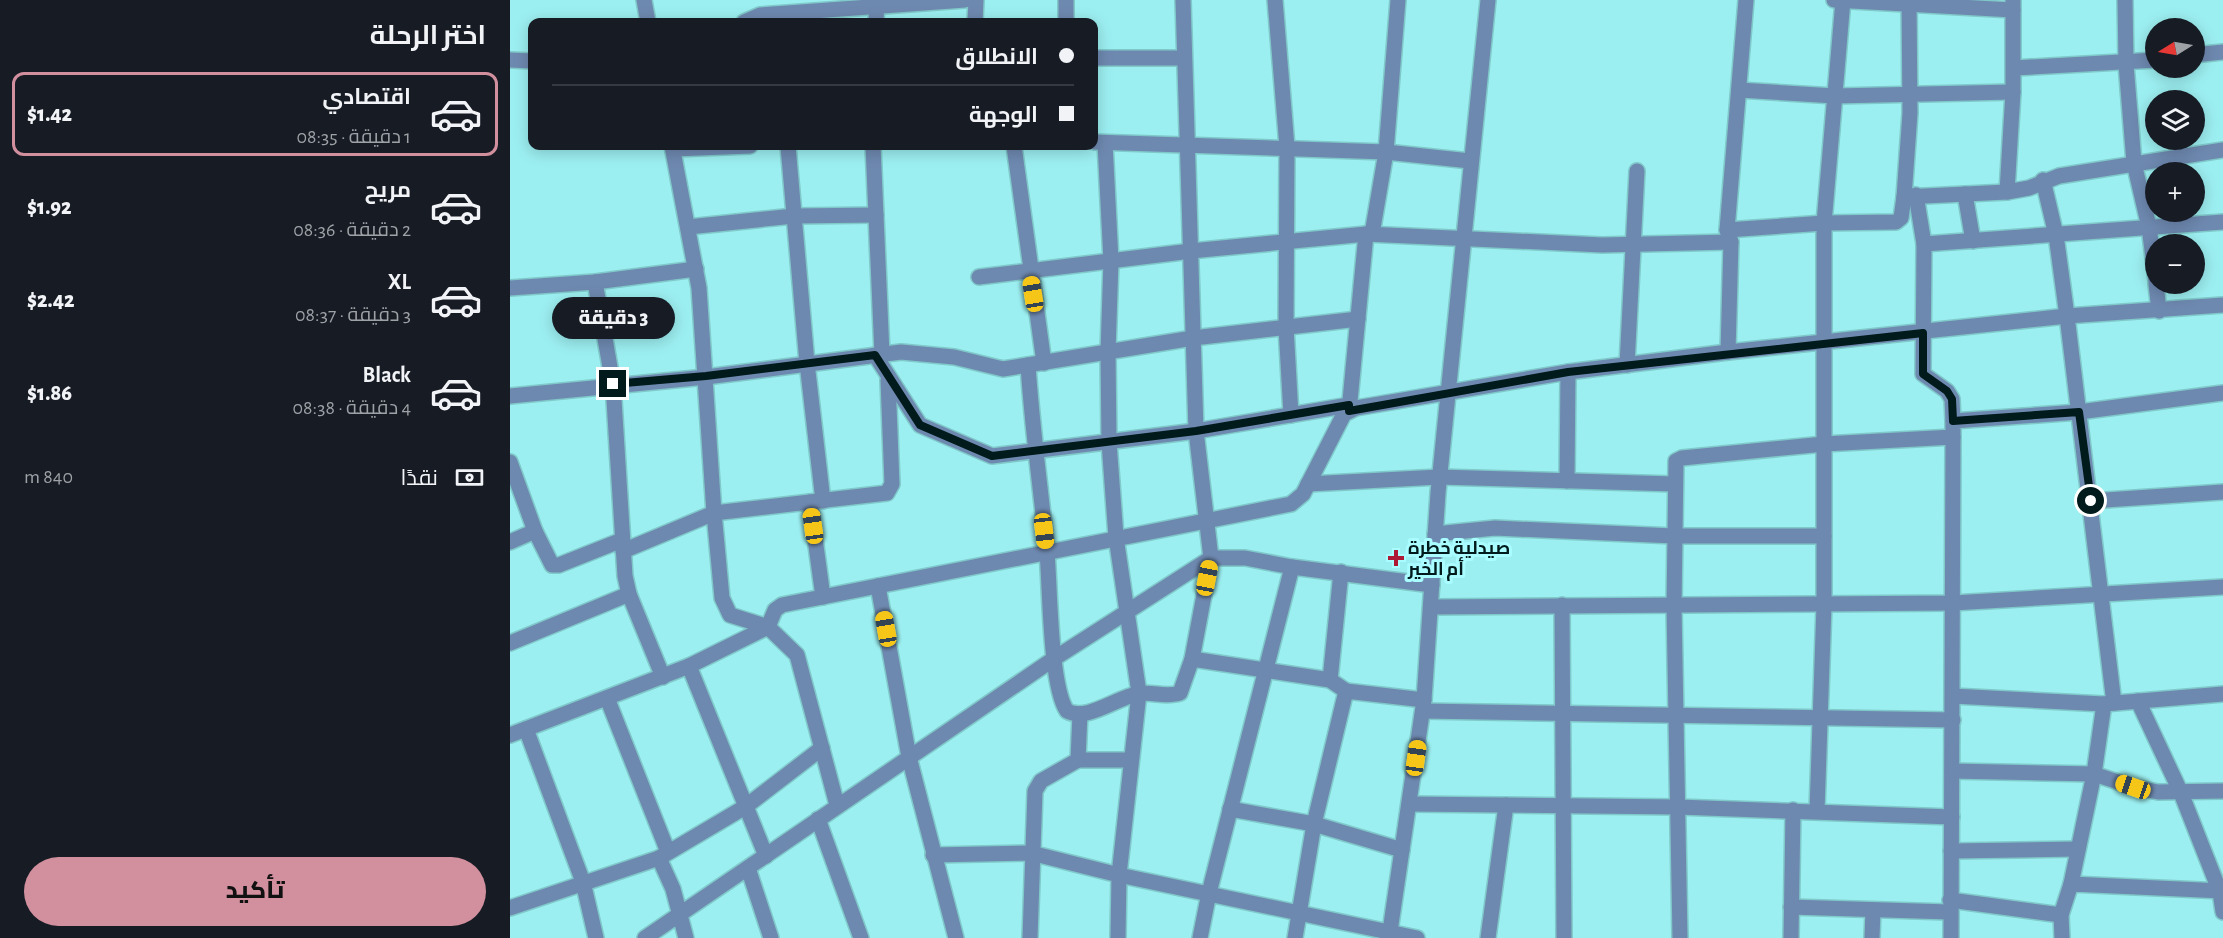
<!DOCTYPE html>
<html lang="ar">
<meta charset="utf-8">
<style>
:root{--surface:#171b24;--page:#20242c;--text:#f1f3f6;--muted:#9ea1a6;--line:#363941;--accent:#d2909f}
body{margin:0;font-family:"Alegreya Sans",Cairo,sans-serif;background:var(--page);color:var(--text);direction:rtl;height:100vh;display:flex;flex-direction:column;font-size:22px;white-space:nowrap}
*{box-sizing:border-box;margin:0}
p{font-size:20px;color:var(--muted)}
.icon{flex:none;width:33px;height:33px;fill:none;stroke:currentColor;stroke-width:2;stroke-linecap:round;stroke-linejoin:round}
.map{position:relative;flex:1;overflow:hidden;direction:ltr}
.drawer{display:flex;flex-direction:column;background:var(--surface);width:510px}
.drawer>*{flex:none}
.top-card{position:absolute;left:18px;top:18px;width:570px;height:132px;border-radius:12px;box-shadow:0 3px 15px #0003;direction:rtl;display:grid;align-content:center;height:132px;padding:0 24px;background:var(--surface)}
.needle{width:39px;rotate:259deg}
.fabs{position:absolute;left:1635px;top:18px;display:grid;gap:12px}
.fabs a{display:grid;place-items:center;width:60px;height:60px;border-radius:50%;background:var(--surface);box-shadow:0 3px 15px #0003;font-size:30px}
.end{position:absolute;width:27px;height:27px;margin:-14px;border:8px solid #011a1b;background:#fff;box-shadow:0 0 0 3px #fff}
.from{border-radius:50%}
.bubble{position:absolute;height:42px;border-radius:21px;background:var(--surface);box-shadow:0 3px 15px #0003;font-size:20px;font-weight:800;line-height:42px;text-align:center;direction:rtl}
.car{position:absolute;width:18px;height:36px;margin:-18px -9px;border-radius:8px;box-shadow:0 0 4px 2px #0007;background:linear-gradient(#f5c518 24%,#345 0 40%,#f5c518 0 76%,#345 0 86%,#f5c518 0)}
.top-card b{display:flex;align-items:center;gap:21px;height:57px;font-size:22px}
.top-card b+b{border-top:2px solid var(--line)}
.top-card i{width:15px;height:15px;background:var(--text)}
ul{padding:0;list-style:none}
li{display:flex;align-items:center;gap:18px;height:84px;margin:0 12px 9px;padding:0 12px;border:3px solid transparent;border-radius:12px}
li div{flex:1}
li b{display:block;font-size:22px}
li em{font-style:normal;font-weight:800}
li.selected{border-color:var(--accent)}
li>.icon{width:54px;height:54px;stroke-width:1.5}
h2{padding:0 24px;font-size:27px;line-height:72px}
.pay{display:flex;align-items:center;gap:15px;height:66px;padding:0 24px;font-size:22px}
.pay p{margin-inline-start:auto}
.primary-button{display:flex;gap:12px;margin-top:auto;padding:12px 24px}
.primary-button a{flex:1;height:69px;border-radius:36px;background:var(--accent);color:#111;font-size:24px;font-weight:800;line-height:69px;text-align:center}
main{display:flex;flex:1;min-height:0}
.map>svg:first-child{display:block}
.lines{fill:none;stroke-linecap:round;stroke-linejoin:round}
.minor-casing{stroke:#80c9ca;stroke-width:18}
.tertiary-casing{stroke:#80c9ca;stroke-width:18}
.minor{stroke:#6e89b0;stroke-width:15}
.tertiary{stroke:#6e89b0;stroke-width:15}
.route{stroke:#011a1b;stroke-width:8}
.poi-dot{fill:#ad1834;stroke:#a9fcff;stroke-width:2}
.labels{text-anchor:middle;stroke-width:6;stroke-linejoin:round;paint-order:stroke}
.poi-label{font-size:18px;font-weight:bold;fill:#011a1b;stroke:#a9fcff;text-anchor:start}
</style>
<main>
<div class="map">
<svg width="1713" height="938" viewBox="0 0 1713 938">
<rect width="100%" height="100%" fill="#9ceff1"/>
<g class="lines">
<g class="minor-casing">
<g id="minor">
<path d="M765 0 777 147 776 327 781 415"/>
<path d="M1236 0 1217 230 1221 242 1218 352 1557 316 1713 305"/>
<path d="M1324 0 1503 10"/>
<path d="M1615 0 1616 64 1624 163 1639 227 1646 281"/>
<path d="M234 22 250 15 455 0"/>
<path d="M366 22 367 0"/>
<path d="M465 22 466 0"/>
<path d="M556 22V0"/>
<path d="M1684 55 1713 52"/>
<path d="M584 58H674"/>
<path d="M0 60 22 61"/>
<path d="M1504 68 1646 60"/>
<path d="M1229 90 1325 96 1503 92"/>
<path d="M584 142 876 152 960 161"/>
<path d="M595 143 601 261 598 352 599 442 606 537 629 693 609 875 608 938"/>
<path d="M278 146 297 363 313 501"/>
<path d="M363 146 372 354"/>
<path d="M504 146 534 363"/>
<path d="M163 149 240 146"/>
<path d="M1533 180 1546 235 1557 316 1604 703"/>
<path d="M1497 192 1503 92V0"/>
<path d="M1455 194 1463 241"/>
<path d="M1406 195 1414 244 1713 222"/>
<path d="M1394 197 1400 113 1399 0"/>
<path d="M178 227 284 216 366 215"/>
<path d="M1217 230 1314 223 1386 222 1391 218 1394 197 1497 192 1519 188 1549 176 1713 150"/>
<path d="M862 234 876 152 888 0"/>
<path d="M1414 244 1413 374 1437 391 1442 399 1443 421"/>
<path d="M469 277 681 251 856 234 1092 245 1221 242"/>
<path d="M85 282 103 384 115 576 119 594 153 677"/>
<path d="M1646 284 1649 311"/>
<path d="M0 288 85 282 186 269"/>
<path d="M365 355 410 425 482 456 686 431 839 405"/>
<path d="M518 365C522 428 531 490 537 552 540 586 540 687 557 711 577 722 607 697 628 694 642 691 655 698 670 693L682 659 701 558 686 431 673 0"/>
<path d="M1117 365 1127 171"/>
<path d="M0 396 196 377 391 352 444 357 493 369 683 338 848 319"/>
<path d="M839 411 856 234"/>
<path d="M0 462 25 531 42 565H49L112 540"/>
<path d="M1057 481 1058 372"/>
<path d="M798 484 929 477 1164 484"/>
<path d="M1581 501 1713 492"/>
<path d="M300 502 313 597"/>
<path d="M925 534 985 528 1164 536H1314"/>
<path d="M0 542 25 531"/>
<path d="M113 551 204 513 377 493 382 484 378 380"/>
<path d="M368 586 399 757 446 938"/>
<path d="M1052 605 1054 938"/>
<path d="M921 607 1443 603 1713 587"/>
<path d="M0 643 119 594"/>
<path d="M682 659 820 680 836 691"/>
<path d="M179 666 256 856"/>
<path d="M820 680 831 572"/>
<path d="M1443 696 1594 704 1713 694"/>
<path d="M97 698 158 852"/>
<path d="M1628 701 1671 793 1710 892 1713 912"/>
<path d="M913 711 1443 720"/>
<path d="M16 729 73 882 86 938"/>
<path d="M0 735 179 666 258 627 265 610 272 605 781 504 793 494 834 414 846 408 1058 372 1218 352"/>
<path d="M568 760H621"/>
<path d="M1442 771 1584 774 1623 787 1648 792 1713 791"/>
<path d="M899 804 1168 807 1442 817"/>
<path d="M720 809 804 824 892 850"/>
<path d="M1307 811 1314 605V223L1333 0"/>
<path d="M308 819 351 938"/>
<path d="M1441 851 1568 849"/>
<path d="M423 855 521 853 609 875 907 938"/>
<path d="M149 858 235 807 312 748"/>
<path d="M238 868 261 938"/>
<path d="M1561 884 1584 774 1594 704"/>
<path d="M1440 900 1551 915"/>
<path d="M1281 907 1439 912"/>
<path d="M0 908 149 858 163 889 176 938"/>
<path d="M520 938 525 791 531 781 568 760 570 714"/>
<path d="M690 938 699 893 782 567"/>
<path d="M785 938 804 824 836 691 914 700"/>
<path d="M978 938 996 805"/>
<path d="M1170 938 1164 607 1166 461 1172 458 1314 444 1443 437V421L1569 412 1713 393"/>
<path d="M1281 938 1283 810"/>
<path d="M1362 938 1363 910"/>
<path d="M1441 938 1443 437"/>
<path d="M1552 938 1551 915 1561 884 1713 891"/>
</g>
</g>
<g class="tertiary-casing">
<g id="tertiary">
<path d="M134 0 138 22"/>
<path d="M162 146 189 288 204 513 212 598 220 615 258 627 287 655 327 805"/>
<path d="M135 938 545 658 701 558H735L782 567 922 585"/>
<path d="M879 938 914 700 928 493 978 0"/>
</g>
</g>
<use href="#minor" class="minor"/>
<use href="#tertiary" class="tertiary"/>
</g>
<g class="lines">
<path class="route" d="M103 384 196 376 365 355 410 425 482 456 686 431 839 405V411L1058 372 1413 333V374L1437 391 1442 399 1443 421 1569 412 1581 501"/>
</g>
<path class="poi-dot" d="M883 549h6v6h6v6h-6v6h-6v-6h-6v-6h6z"/>
<g class="labels">
<g class="poi-label">
<text x="898" y="554">صيدلية خطرة<tspan x="898" dy="21">أم الخير</tspan></text>
</g>
</g>
</svg>
<div class="fabs">
<a><svg class="needle" viewBox="-14 -14 28 28"><path d="M0-13l5 13h-10z" fill="#e53935"/><path d="M0 13l5-13h-10z" fill="#9ea1a6"/></svg></a>
<a><svg class="icon" aria-label="layers" viewBox="0 0 24 24"><path d="M12 4l9 5-9 5-9-5zM3 14l9 5 9-5"/></svg></a>
<a>+</a>
<a>−</a>
</div>
<i class="end from" style="left:1581px;top:501px"></i>
<i class="end" style="left:103px;top:384px"></i>
<div class="bubble" style="left:42px;top:297px;width:123px">3 دقيقة</div>
<i class="car" style="left:523px;top:294px;rotate:351deg"></i>
<i class="car" style="left:303px;top:526px;rotate:352deg"></i>
<i class="car" style="left:534px;top:531px;rotate:173deg"></i>
<i class="car" style="left:697px;top:578px;rotate:11deg"></i>
<i class="car" style="left:376px;top:629px;rotate:350deg"></i>
<i class="car" style="left:906px;top:758px;rotate:8deg"></i>
<i class="car" style="left:1623px;top:787px;rotate:289deg"></i>
<div class="top-card">
<b><i class="from"></i>الانطلاق</b>
<b><i></i>الوجهة</b>
</div>
</div>
<section class="drawer">
<h2>اختر الرحلة</h2>
<ul>
<li class="selected"><svg class="icon" aria-label="car" viewBox="0 0 24 24"><path d="M5 17H2v-5l4-1 3-4h7l3 4 3 1v5h-3M9 17h6M6 11h13"/><circle cx="7" cy="17" r="2"/><circle cx="17" cy="17" r="2"/></svg><div><b>اقتصادي</b><p>1 دقيقة · 08:35</p></div><em>$1.42</em></li>
<li><svg class="icon" aria-label="car" viewBox="0 0 24 24"><path d="M5 17H2v-5l4-1 3-4h7l3 4 3 1v5h-3M9 17h6M6 11h13"/><circle cx="7" cy="17" r="2"/><circle cx="17" cy="17" r="2"/></svg><div><b>مريح</b><p>2 دقيقة · 08:36</p></div><em>$1.92</em></li>
<li><svg class="icon" aria-label="car" viewBox="0 0 24 24"><path d="M5 17H2v-5l4-1 3-4h7l3 4 3 1v5h-3M9 17h6M6 11h13"/><circle cx="7" cy="17" r="2"/><circle cx="17" cy="17" r="2"/></svg><div><b>XL</b><p>3 دقيقة · 08:37</p></div><em>$2.42</em></li>
<li><svg class="icon" aria-label="car" viewBox="0 0 24 24"><path d="M5 17H2v-5l4-1 3-4h7l3 4 3 1v5h-3M9 17h6M6 11h13"/><circle cx="7" cy="17" r="2"/><circle cx="17" cy="17" r="2"/></svg><div><b>Black</b><p>4 دقيقة · 08:38</p></div><em>$1.86</em></li>
</ul>
<div class="pay"><svg class="icon" aria-label="cash" viewBox="0 0 24 24"><path d="M3 7h18v10H3z"/><circle cx="12" cy="12" r="2"/></svg>نقدًا<p>840 m</p></div>
<div class="primary-button"><a>تأكيد</a></div>
</section>
</main>
